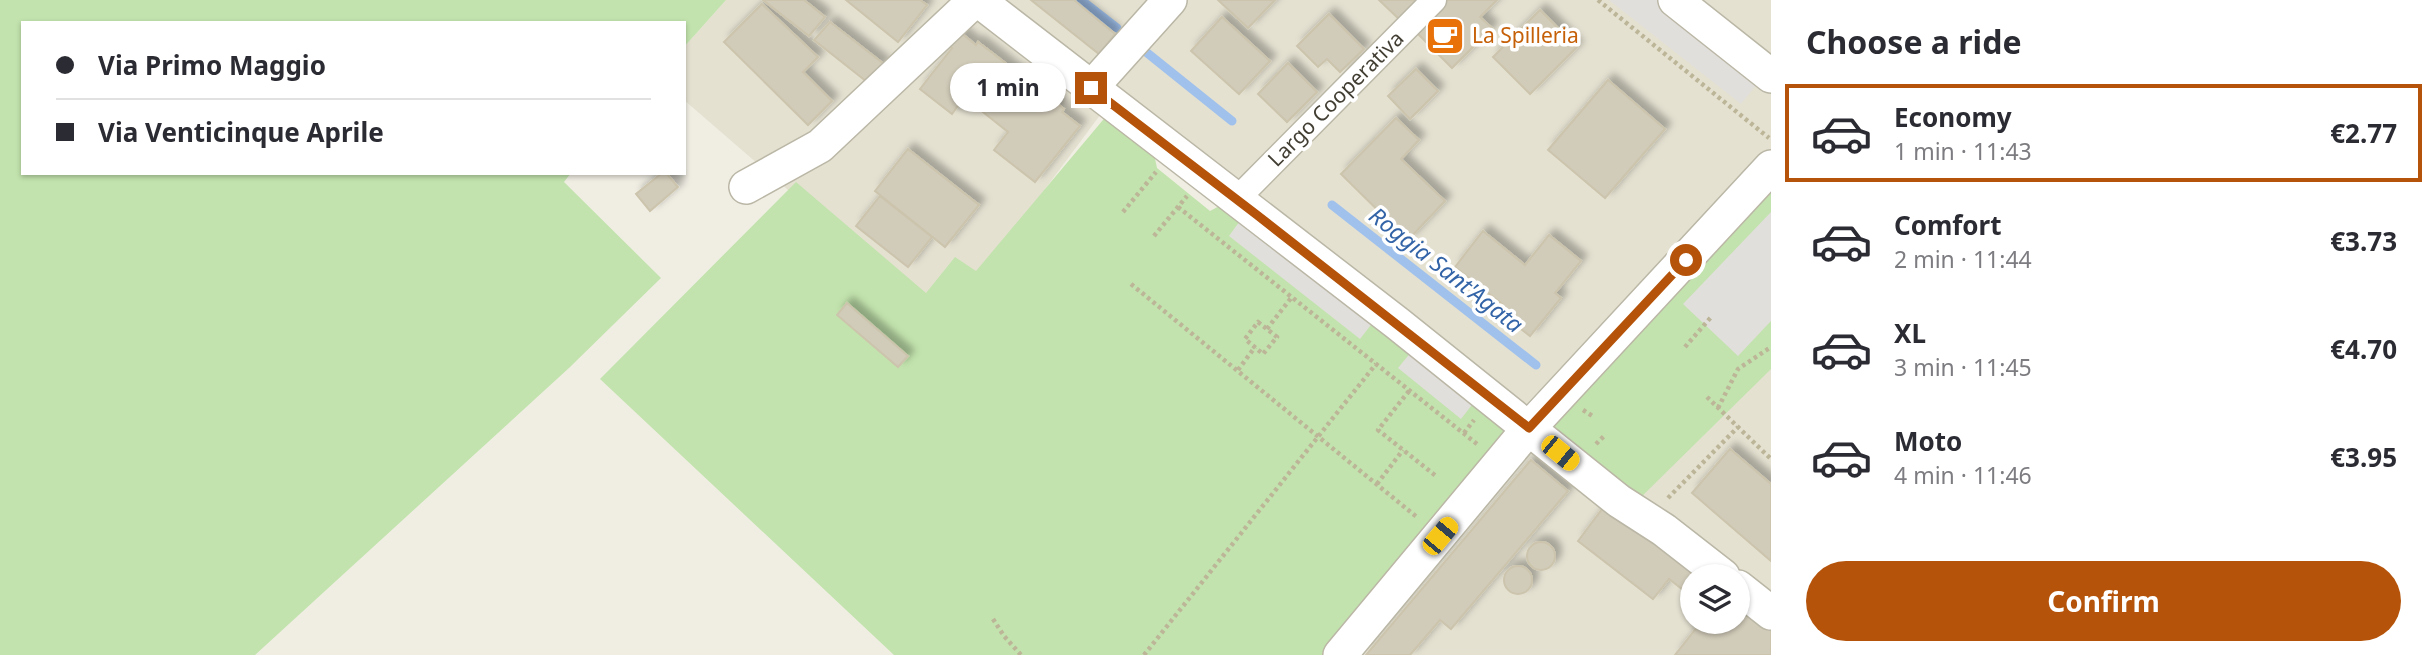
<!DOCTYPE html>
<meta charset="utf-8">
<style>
:root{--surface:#fff;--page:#f2f2f3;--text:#2b2b33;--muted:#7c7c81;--line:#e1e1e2;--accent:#b45309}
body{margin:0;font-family:"Noto Sans",sans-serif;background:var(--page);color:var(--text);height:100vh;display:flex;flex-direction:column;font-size:26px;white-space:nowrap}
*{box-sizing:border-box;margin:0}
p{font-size:23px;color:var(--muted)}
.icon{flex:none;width:38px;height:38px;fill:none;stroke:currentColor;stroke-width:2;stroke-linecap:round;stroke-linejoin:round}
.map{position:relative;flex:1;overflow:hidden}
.panel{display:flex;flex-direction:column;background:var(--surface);width:665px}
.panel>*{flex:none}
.guide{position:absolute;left:21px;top:21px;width:665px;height:154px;border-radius:0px;box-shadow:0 2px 5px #0004;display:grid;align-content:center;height:154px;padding:0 35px;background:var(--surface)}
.tools{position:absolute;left:1680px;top:564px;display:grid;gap:14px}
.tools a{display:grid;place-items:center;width:70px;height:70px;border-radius:50%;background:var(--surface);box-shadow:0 2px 5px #0004;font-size:35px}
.end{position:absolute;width:32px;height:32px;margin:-16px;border:9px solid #b45309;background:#fff;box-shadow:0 0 0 4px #fff}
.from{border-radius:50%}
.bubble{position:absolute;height:49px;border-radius:24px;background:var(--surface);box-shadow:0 2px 5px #0004;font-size:23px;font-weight:700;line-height:49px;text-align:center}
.car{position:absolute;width:21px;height:42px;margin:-21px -10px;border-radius:9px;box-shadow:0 0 5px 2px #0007;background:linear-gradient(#f5c518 24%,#345 0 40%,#f5c518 0 76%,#345 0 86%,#f5c518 0)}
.guide b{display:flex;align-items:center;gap:24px;height:66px;font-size:26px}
.guide b+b{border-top:2px solid var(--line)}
.guide i{width:18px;height:18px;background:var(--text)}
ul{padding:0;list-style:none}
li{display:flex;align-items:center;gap:21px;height:98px;margin:0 14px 10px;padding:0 21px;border:4px solid transparent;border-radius:0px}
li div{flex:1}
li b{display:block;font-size:26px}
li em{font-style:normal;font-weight:700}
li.selected{border-color:var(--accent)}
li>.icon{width:63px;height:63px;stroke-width:1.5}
h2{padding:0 35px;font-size:32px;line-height:84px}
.button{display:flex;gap:14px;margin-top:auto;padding:14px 35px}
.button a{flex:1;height:80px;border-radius:42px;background:var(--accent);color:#fff;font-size:28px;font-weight:700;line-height:80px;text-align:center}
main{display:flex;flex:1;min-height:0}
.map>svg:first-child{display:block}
.residential{fill:#e4e1d1;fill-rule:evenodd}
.green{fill:#c2e3ad}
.parking{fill:#e1dfdb}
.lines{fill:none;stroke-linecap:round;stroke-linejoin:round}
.stream{stroke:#a0c1ec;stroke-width:9}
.building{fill:#d1cbb9;stroke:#ccc4ac;stroke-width:2;filter:url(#shadow)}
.pedestrian-casing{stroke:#bbb7a6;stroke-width:27}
.minor-casing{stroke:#bbb7a6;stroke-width:36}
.path{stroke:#bcb598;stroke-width:4.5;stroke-dasharray:3.5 3.5;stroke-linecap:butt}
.pedestrian{stroke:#fff;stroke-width:24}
.minor{stroke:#fff;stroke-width:33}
.route{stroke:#b45309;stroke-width:9}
.labels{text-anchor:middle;stroke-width:7;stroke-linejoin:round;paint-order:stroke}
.food-label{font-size:21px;fill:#c56008;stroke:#fff;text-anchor:start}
.street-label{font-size:21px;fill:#423e33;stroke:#fff}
.water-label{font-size:23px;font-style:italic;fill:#3364a7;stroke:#fff}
</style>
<main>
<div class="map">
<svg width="1771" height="655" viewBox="0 0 1771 655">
<defs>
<filter id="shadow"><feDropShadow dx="6" dy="-6" stdDeviation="3.5" flood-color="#0004"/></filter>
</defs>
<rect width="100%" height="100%" fill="#f0eee3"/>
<path class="residential" d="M726 0H1771V655H1346L1544 417 1115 95 944 325 684 100V47ZM1692 576H1738V621H1692Z"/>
<g class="green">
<path d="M0 0H726L684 47V23H23V173H571L564 182 661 278 569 368 255 655H0Z"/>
<path d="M1108 114 1152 145 1157 168 1210 211 1225 203 1519 426 1325 655H894L600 379 796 182 926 293 955 257 976 271Z"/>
<path d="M1771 168V369L1631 507 1530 427Z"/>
</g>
<g class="parking">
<path d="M1609 0H1669L1764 75 1741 104Z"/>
<path d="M1771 212V321L1738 356 1683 304Z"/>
<path d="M1242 218 1374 321 1360 339 1229 236Z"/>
<path d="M1412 351 1475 401 1461 419 1398 368Z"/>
</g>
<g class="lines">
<g class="stream">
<path d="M1081 0 1117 28"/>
<path d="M1146 52 1232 121"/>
<path d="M1332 205 1536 365"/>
</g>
</g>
<g class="building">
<path d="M763 0H804L825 17 809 36Z"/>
<path d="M846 0H920L927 5 898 42Z"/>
<path d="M1031 0H1074L1115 34 1099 54Z"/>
<path d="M1218 0H1275L1248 28Z"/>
<path d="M1379 0H1422L1401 21Z"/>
<path d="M1441 0H1497L1480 17 1492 28 1452 68 1413 29Z"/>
<path d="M762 4 818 57 803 72 832 101 808 125 724 42Z"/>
<path d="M1540 10 1577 47 1530 94 1493 57Z"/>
<path d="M1329 14 1364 49 1340 72 1327 59 1318 67 1297 46Z"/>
<path d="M1222 17 1270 61 1239 94 1191 51Z"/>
<path d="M830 22 884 64 867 82 814 40Z"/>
<path d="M960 32 976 45 978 42 1021 75 1064 109 1062 112 1080 126 1035 182 994 150 1008 132 964 97 952 114 920 89 952 48 949 45Z"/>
<path d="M1288 63 1317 92 1287 122 1258 94Z"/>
<path d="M1416 69 1438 91 1410 119 1388 96Z"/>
<path d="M1608 80 1665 129 1605 198 1548 150Z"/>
<path d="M1396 118 1419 140 1401 159 1445 201 1408 240 1341 174Z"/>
<path d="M908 149 979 205 945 247 875 191Z"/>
<path d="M662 173H666L678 187 650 211 636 194Z"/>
<path d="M880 196 932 237 908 267 856 226Z"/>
<path d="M1483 231 1525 265 1549 235 1581 261 1555 293 1561 298 1530 336 1497 310 1502 304 1455 267Z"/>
<path d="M847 303 908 356 898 367 837 315Z"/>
<path d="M1730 449 1771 484V561L1692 493Z"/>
<path d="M1531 460 1568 491 1451 629 1440 620 1410 655H1366Z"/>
<path d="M1606 504 1700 576H1692V597L1669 579 1653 599 1578 541Z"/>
<circle cx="1541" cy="556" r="14"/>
<circle cx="1518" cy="580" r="14"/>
<path d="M1738 600 1771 627V655H1675L1702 621H1738Z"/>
</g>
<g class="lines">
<g class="pedestrian-casing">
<path id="pedestrian" d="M1237 199 1434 0"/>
</g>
<g class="minor-casing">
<g id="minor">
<path d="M978 0 1397 323 1619 501 1664 530 1723 576"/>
<path d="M1675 0 1771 76"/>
<path d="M1091 88 1170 0"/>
<path d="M746 187 820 146 975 0"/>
<path d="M1738 587 1771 613"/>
<path d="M1340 655 1529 428 1771 167"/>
</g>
</g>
<g class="path">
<path d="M1598 0 1769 138"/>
<path d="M1178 207 1477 444"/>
<path d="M1123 212 1156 172"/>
<path d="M1154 236 1187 196"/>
<path d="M1131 284 1418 518"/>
<path d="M1258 322 1277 337 1263 354 1245 339Z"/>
<path d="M1267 329 1291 298"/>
<path d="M1685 347 1712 316"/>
<path d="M1238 370 1255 347"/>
<path d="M1409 391 1378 430 1436 476"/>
<path d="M1707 397 1771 459"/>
<path d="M1718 408 1738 369 1771 347"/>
<path d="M1583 410 1594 417"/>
<path d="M1464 433 1474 420"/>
<path d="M1596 444 1605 435"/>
<path d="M1377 484 1403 450"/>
<path d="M1668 498 1738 427"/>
<path d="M993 619 1004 636 1021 655"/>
<path d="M1144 655 1376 364"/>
</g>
<use href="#pedestrian" class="pedestrian"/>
<use href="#minor" class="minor"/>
</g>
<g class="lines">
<path class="route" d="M1091 88 1257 215 1529 428 1686 260"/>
</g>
<defs>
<g id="cafe-square" transform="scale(2.0125)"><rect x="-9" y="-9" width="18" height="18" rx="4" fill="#e8710a" stroke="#fff"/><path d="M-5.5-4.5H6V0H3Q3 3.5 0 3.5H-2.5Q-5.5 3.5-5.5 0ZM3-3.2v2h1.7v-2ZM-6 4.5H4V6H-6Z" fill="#fff"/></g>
</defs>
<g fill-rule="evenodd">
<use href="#cafe-square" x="1445" y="36"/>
</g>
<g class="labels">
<g class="food-label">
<text x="1472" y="43">La Spilleria</text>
</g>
<g class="street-label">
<text transform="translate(1336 99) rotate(-45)" y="7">Largo Cooperativa</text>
</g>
<g class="water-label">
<text transform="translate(1446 270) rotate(38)" y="8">Roggia Sant'Agata</text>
</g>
</g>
</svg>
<div class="tools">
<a><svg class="icon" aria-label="layers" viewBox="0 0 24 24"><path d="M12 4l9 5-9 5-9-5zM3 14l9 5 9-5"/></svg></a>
</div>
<i class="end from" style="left:1686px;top:260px"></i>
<i class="end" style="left:1091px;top:88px"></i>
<div class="bubble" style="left:950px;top:63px;width:116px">1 min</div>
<i class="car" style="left:1560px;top:453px;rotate:129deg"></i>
<i class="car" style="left:1440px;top:536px;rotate:40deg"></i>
<div class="guide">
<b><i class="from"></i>Via Primo Maggio</b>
<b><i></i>Via Venticinque Aprile</b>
</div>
</div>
<section class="panel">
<h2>Choose a ride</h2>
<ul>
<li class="selected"><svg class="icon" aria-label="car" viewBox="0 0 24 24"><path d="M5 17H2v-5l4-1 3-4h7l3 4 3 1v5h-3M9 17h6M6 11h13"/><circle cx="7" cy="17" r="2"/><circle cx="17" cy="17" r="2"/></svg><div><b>Economy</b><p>1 min · 11:43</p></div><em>€2.77</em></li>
<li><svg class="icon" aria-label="car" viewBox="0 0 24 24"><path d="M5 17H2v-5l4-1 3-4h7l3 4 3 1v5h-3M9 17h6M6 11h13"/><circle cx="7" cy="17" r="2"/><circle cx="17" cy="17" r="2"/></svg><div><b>Comfort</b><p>2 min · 11:44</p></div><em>€3.73</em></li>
<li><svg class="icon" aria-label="car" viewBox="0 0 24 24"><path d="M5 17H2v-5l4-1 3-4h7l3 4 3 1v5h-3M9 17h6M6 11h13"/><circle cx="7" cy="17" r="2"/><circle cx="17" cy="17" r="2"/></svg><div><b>XL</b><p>3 min · 11:45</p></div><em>€4.70</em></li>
<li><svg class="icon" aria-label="car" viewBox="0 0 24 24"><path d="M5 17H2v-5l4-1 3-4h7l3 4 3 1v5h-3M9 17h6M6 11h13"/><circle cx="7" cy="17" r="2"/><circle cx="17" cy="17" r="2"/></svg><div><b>Moto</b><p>4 min · 11:46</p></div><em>€3.95</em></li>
</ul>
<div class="button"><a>Confirm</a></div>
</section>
</main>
